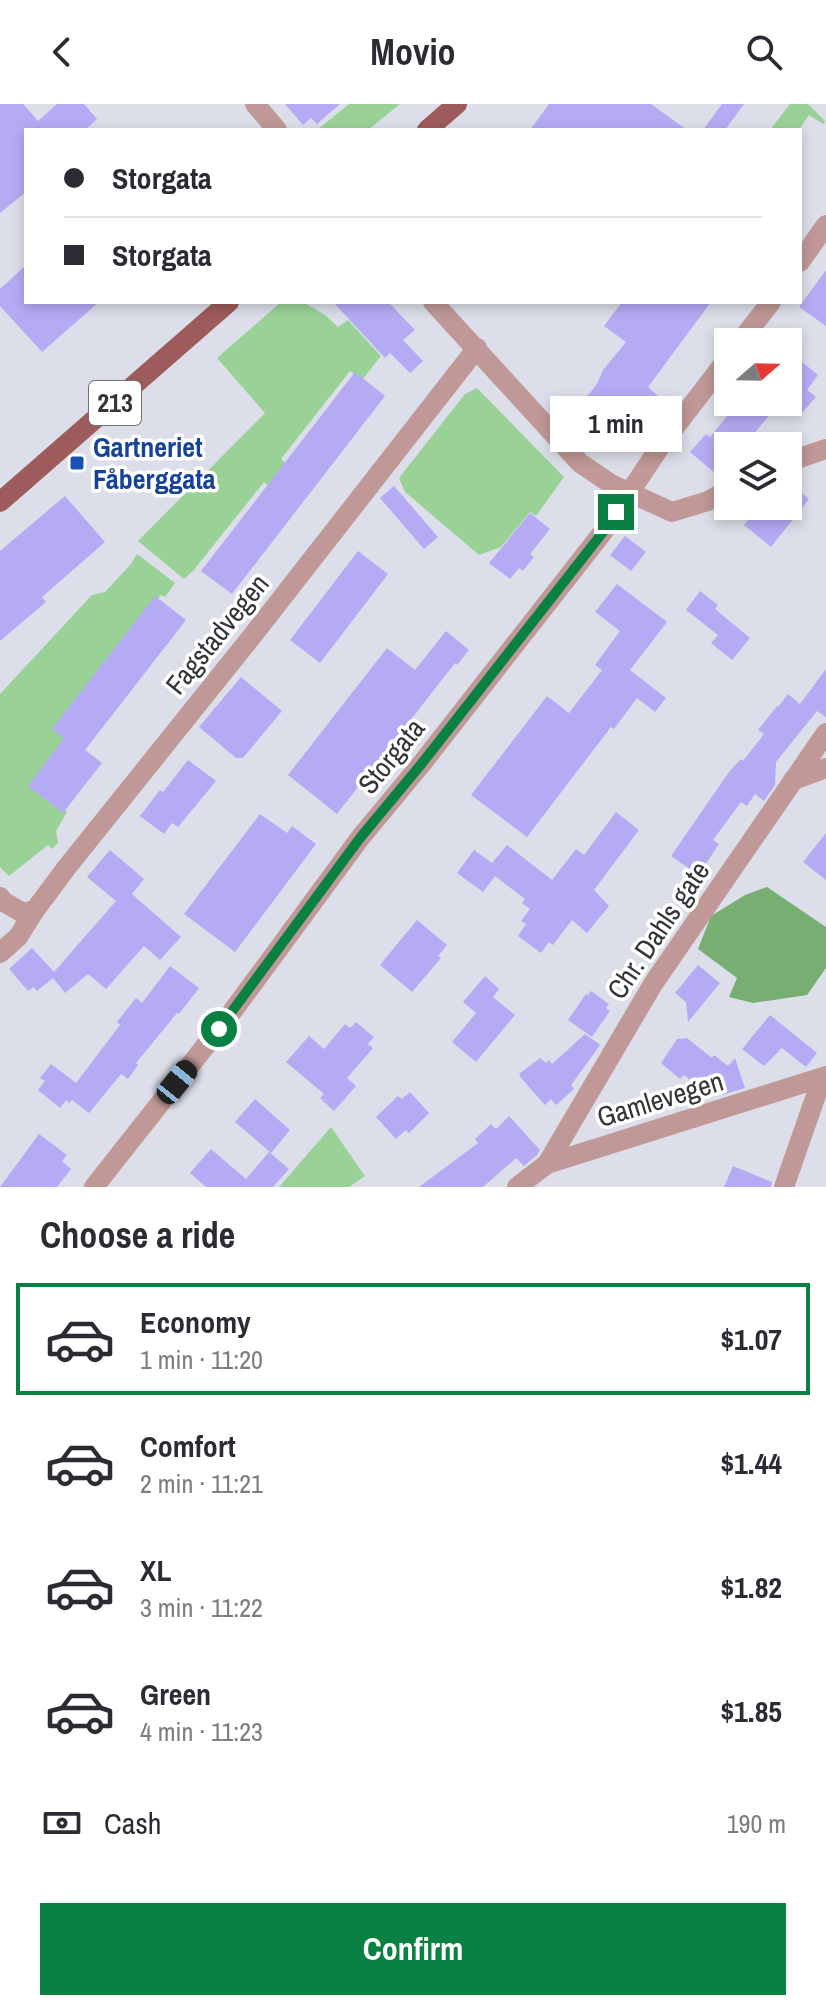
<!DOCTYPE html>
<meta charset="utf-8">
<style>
:root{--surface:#fff;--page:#f2f2f3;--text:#2b2b33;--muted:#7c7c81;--line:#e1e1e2;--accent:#0b8043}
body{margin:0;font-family:"Archivo Narrow",sans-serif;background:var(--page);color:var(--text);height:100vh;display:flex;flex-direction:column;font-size:30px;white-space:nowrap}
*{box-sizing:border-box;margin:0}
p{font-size:26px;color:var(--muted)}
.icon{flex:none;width:44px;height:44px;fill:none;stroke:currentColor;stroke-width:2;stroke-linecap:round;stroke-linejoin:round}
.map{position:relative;height:1083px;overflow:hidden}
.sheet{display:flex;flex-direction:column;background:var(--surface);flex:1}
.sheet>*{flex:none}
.guide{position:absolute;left:24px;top:24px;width:778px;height:176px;border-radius:0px;box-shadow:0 4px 12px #0003;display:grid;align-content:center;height:176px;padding:0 40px;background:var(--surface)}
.needle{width:52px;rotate:70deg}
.fabs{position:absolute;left:714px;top:224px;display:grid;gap:16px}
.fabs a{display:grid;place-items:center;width:88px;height:88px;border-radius:0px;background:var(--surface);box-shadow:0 4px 12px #0003;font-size:40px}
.end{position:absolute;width:36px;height:36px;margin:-18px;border:10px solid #0b8043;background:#fff;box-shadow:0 0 0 4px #fff}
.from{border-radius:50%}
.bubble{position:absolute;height:56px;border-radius:0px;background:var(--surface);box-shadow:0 4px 12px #0003;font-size:26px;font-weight:700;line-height:56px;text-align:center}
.car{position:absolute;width:24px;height:48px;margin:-24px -12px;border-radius:10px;box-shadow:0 0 6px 2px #0007;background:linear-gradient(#222 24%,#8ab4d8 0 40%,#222 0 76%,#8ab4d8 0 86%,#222 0)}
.guide b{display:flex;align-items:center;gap:28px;height:76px;font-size:30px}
.guide b+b{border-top:2px solid var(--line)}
.guide i{width:20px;height:20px;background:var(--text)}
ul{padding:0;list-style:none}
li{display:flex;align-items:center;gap:24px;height:112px;margin:0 16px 12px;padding:0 24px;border:4px solid transparent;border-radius:0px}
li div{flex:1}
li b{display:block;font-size:30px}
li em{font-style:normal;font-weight:700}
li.selected{border-color:var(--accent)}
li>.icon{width:72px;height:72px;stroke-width:1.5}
h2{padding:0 40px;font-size:36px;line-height:96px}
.pay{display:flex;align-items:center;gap:20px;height:88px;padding:0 40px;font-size:30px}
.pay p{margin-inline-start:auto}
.action{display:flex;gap:16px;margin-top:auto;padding:16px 40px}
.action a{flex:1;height:92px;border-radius:0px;background:var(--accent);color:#fff;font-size:32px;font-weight:700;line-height:92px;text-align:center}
header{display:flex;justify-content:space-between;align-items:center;height:104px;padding:0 40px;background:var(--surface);font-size:36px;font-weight:700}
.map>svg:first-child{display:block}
.green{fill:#9ad197}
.forest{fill:#77af73}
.building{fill:#b5abf4}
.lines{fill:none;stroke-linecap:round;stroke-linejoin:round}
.street{stroke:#bf9897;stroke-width:20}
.primary{stroke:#9e5b5b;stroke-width:20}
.route{stroke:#0b8043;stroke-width:10}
.transit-dot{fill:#1a4fb4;stroke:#fff;stroke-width:3}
.labels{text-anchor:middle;stroke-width:7;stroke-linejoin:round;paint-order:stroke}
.shield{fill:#fff;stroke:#717274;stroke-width:2}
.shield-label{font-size:26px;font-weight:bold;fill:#343539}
.transit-label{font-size:28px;font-weight:bold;fill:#164399;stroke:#fff;text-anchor:start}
.street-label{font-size:28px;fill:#343539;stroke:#fff}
</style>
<header><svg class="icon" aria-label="back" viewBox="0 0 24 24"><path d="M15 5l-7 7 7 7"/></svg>Movio<svg class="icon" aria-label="search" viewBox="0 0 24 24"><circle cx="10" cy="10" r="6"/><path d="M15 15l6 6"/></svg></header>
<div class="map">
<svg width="826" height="1083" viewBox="0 0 826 1083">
<rect width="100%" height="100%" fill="#dcdfe9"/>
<g class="green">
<path d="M349 0H400L368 26H317Z"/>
<path d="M790 0H808L825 17 823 20 809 11 799 26H770Z"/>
<path d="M281 198H303L325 211 338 223 348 216 381 252 362 276 350 267 281 355 287 360 270 383 264 378 193 467 184 475 138 437 265 309 217 254Z"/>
<path d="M477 284 564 373 536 412 530 408 501 443 479 451 405 388 399 374 465 290Z"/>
<path d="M137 450 175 479 165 493 161 491 56 623 69 634 32 680 67 708 56 727 58 739 52 745 48 741 9 772 0 763V590L92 491 105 488 131 460Z"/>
<path d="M331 1023 365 1072 349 1083H279Z"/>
</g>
<path class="forest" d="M767 783 826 823V864L807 891 753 899 729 893 737 874 698 845 711 812 745 791Z"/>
<g class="building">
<path d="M0 0H23L38 17 57 0H84L97 15 85 26H26V88L0 109Z"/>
<path d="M285 0H340L317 20 311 14 303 21Z"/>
<path d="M549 0H651L687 26H530Z"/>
<path d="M722 0H744L725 26H703Z"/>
<path d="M26 161V198H99L42 248 0 202V185Z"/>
<path d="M826 166V222L799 203Z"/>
<path d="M333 198H388L415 226 403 236 423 257 410 269 390 249 385 254Z"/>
<path d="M622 198H711L648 283 669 302 648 325 634 313 606 348 588 334 593 328 572 311 597 280 603 266 626 238 604 222Z"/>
<path d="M802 258 818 271 807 286 816 293 800 311 792 304 788 309V271L790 273Z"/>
<path d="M355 268 385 292 232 490 201 467Z"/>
<path d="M739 298H780L744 342H728V353L715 369 690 348 706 330 710 333Z"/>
<path d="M788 378 809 395 771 443 744 421 760 402H788Z"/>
<path d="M394 382 438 433 424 445 380 394Z"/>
<path d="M65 392 105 438 42 493 46 498 0 537V447Z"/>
<path d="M530 409 550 425 530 450 534 453 523 467 519 464 510 475 489 459Z"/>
<path d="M625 432 646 448 631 467 610 451Z"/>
<path d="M358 447 388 470 320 559 290 536Z"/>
<path d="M617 480 667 518 630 566 666 594 655 608 637 594 614 625 611 623 527 733 471 691 547 592 569 609 602 566 595 561 620 527 595 508Z"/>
<path d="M700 487 718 501 715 505 750 534 732 556 711 539 718 531 686 506Z"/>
<path d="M155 492 186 516 85 646 102 659 63 709 28 682 64 634 52 625Z"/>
<path d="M446 527 469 546 457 561 455 559 337 710 288 671 387 544 415 566Z"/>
<path d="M826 565V613L817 607 776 658 775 681 764 697 755 690 747 702 741 698 713 736 719 740 703 764 699 762 694 768 671 752 729 668 741 655 743 657 764 630 758 626 777 602 778 603 788 590 800 600Z"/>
<path d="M241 573 282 607 243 654H236L199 623Z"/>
<path d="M188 656 216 677 178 723 172 719 164 730 140 712 160 686 163 688Z"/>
<path d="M616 708 639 726 594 786 609 802 587 829 572 816 553 841 549 838 541 849 518 832 526 820 521 817 530 805 522 799 525 795 495 772 483 788 457 769 474 746 492 759 507 741 552 776 576 745 584 751Z"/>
<path d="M260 710 287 729 292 722 316 740 235 848 184 810Z"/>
<path d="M826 729V776L803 758Z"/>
<path d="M110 746 144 775 132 790 181 833 160 856 144 842 106 885 88 870 65 889 53 874 37 887 34 883 28 887 9 865 32 844 54 868 116 797 87 773Z"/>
<path d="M417 816 447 841 438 852 441 854 412 888 380 861Z"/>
<path d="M698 861 720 879 688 918 686 898 675 889Z"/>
<path d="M170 862 199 884 179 910 177 909 136 959 138 961 128 975 121 970 89 1009 72 996 69 999 66 996 60 1004 38 986 45 977 40 974 51 960 76 979 120 921 117 918 136 894 142 899Z"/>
<path d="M485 872 499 885 493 893 515 911 476 958 452 938 476 909 463 898Z"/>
<path d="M591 887 609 900 606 904 610 907 592 933 568 916 586 890 588 891Z"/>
<path d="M770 911 817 949 806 963 782 944 764 962 742 945Z"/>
<path d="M356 918 374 933 368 940 373 944 347 974 356 982 334 1007 320 994 324 990 286 958 309 932 324 945 345 920 350 924Z"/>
<path d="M585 930 600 941 571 981 574 985 556 1001 551 995 545 1001 521 974 519 970 540 954 546 959 549 956 552 960Z"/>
<path d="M687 934 712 954 714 951 728 962 735 954 745 984 722 991 699 972 694 979 684 971 680 975 661 959 677 935Z"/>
<path d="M410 988 429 1009 409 1029 406 1026 396 1035 376 1013 398 992 402 995Z"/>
<path d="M255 995 290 1026 271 1049 235 1018Z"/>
<path d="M509 1012 540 1046 537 1051 524 1062 516 1054 483 1083H419L478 1039 475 1035 491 1020 496 1025Z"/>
<path d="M39 1030 67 1051 62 1057 71 1065 57 1083H0Z"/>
<path d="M211 1045 246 1075 269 1048 289 1065 273 1083H206L190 1069Z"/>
<path d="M733 1062 772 1078 771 1083H724Z"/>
</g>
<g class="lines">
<g class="street">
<path d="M255 0 277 26"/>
<path d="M800 158 826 121"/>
<path d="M433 198 580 359 611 380 672 408 708 397 728 386"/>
<path d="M740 238 771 198"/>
<path d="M788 358 826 345"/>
<path d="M793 676 826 664"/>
<path d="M0 793 4 798 23 809 35 806"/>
<path d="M0 849 18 833 35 806 67 763 253 531 477 244"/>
<path d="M547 1060 653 880 826 629"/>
<path d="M94 1083 229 912 360 734 423 658 603 428 662 340 728 254"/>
<path d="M517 1083 547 1060 826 972"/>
<path d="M784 1083 822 974"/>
</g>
<g class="primary">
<path d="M427 26 457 0"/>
<path d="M0 398 229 198"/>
</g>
</g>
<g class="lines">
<path class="route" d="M219 925 360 734 423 658 603 428 616 408"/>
</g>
<rect class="transit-dot" x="69" y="351" width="16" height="16" rx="4"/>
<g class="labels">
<rect class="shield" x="89" y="277" width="52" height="44" rx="6"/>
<g class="shield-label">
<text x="115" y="308">213</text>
</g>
<g class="transit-label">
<text x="93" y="353">Gartneriet<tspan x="93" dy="32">Fåberggata</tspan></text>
</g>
<g class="street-label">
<text transform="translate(217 530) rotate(-51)" y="10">Fagstadvegen</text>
<text transform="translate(391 652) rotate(-51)" y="10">Storgata</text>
<text transform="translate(658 826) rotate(-56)" y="10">Chr. Dahls gate</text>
<text transform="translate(660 995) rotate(-17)" y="10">Gamlevegen</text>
</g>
</g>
</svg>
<div class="fabs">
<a><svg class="needle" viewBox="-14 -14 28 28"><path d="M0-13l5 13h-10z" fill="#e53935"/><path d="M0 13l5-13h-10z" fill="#7c7c81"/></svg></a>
<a><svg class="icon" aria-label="layers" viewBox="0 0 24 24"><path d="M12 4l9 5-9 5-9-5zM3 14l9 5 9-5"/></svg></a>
</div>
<i class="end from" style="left:219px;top:925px"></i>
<i class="end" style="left:616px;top:408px"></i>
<div class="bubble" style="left:550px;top:292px;width:132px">1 min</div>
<i class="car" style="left:177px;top:978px;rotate:39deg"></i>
<div class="guide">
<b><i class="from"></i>Storgata</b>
<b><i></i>Storgata</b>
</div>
</div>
<section class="sheet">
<h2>Choose a ride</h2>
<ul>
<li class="selected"><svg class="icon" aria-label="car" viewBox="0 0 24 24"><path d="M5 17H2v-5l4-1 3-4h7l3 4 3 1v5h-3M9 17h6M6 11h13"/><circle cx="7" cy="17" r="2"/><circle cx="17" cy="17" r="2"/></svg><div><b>Economy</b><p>1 min · 11:20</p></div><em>$1.07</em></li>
<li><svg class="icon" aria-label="car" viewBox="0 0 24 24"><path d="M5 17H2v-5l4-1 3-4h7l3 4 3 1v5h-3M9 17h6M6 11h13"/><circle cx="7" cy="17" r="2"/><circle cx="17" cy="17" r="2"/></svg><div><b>Comfort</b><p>2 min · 11:21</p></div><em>$1.44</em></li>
<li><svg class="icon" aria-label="car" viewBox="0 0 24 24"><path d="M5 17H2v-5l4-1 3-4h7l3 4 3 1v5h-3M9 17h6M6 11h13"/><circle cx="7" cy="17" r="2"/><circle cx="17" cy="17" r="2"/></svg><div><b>XL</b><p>3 min · 11:22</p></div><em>$1.82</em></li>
<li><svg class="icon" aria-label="car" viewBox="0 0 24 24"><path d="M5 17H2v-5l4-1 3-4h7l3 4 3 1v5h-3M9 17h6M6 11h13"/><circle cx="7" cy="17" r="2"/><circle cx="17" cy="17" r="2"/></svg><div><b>Green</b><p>4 min · 11:23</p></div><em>$1.85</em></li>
</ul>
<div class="pay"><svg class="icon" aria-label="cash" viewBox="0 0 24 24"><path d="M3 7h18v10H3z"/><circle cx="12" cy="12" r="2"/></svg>Cash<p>190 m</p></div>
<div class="action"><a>Confirm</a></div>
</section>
